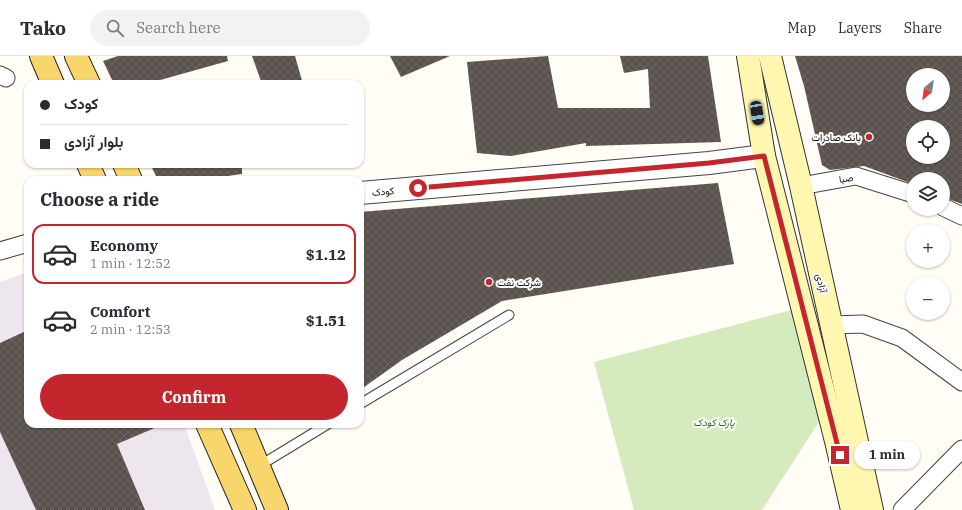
<!DOCTYPE html>
<meta charset="utf-8">
<style>
:root{--surface:#fff;--page:#f2f2f3;--text:#2b2b33;--muted:#7c7c81;--line:#e1e1e2;--accent:#c4262e}
body{margin:0;font-family:"IBM Plex Serif",Vazirmatn,serif;background:var(--page);color:var(--text);height:100vh;display:flex;flex-direction:column;font-size:15px;white-space:nowrap}
*{box-sizing:border-box;margin:0}
p{font-size:13px;color:var(--muted)}
.icon{flex:none;width:22px;height:22px;fill:none;stroke:currentColor;stroke-width:2;stroke-linecap:round;stroke-linejoin:round}
.map{position:relative;flex:1;overflow:hidden}
.sheet{position:absolute;left:24px;top:120px;width:340px;height:252px;display:flex;flex-direction:column;background:var(--surface);border-radius:12px;box-shadow:0 1px 3px #0004}
.sheet>*{flex:none}
.banner{position:absolute;left:24px;top:24px;width:340px;height:88px;border-radius:12px;box-shadow:0 1px 3px #0004;display:grid;align-content:center;height:88px;padding:0 16px;background:var(--surface)}
.needle{width:26px;rotate:209deg}
.tools{position:absolute;left:906px;top:12px;display:grid;gap:8px}
.tools a{display:grid;place-items:center;width:44px;height:44px;border-radius:50%;background:var(--surface);box-shadow:0 1px 3px #0004;font-size:20px}
.end{position:absolute;width:18px;height:18px;margin:-9px;border:5px solid #c4262e;background:#fff;box-shadow:0 0 0 2px #fff}
.from{border-radius:50%}
.bubble{position:absolute;height:28px;border-radius:14px;background:var(--surface);box-shadow:0 1px 3px #0004;font-size:13px;font-weight:700;line-height:28px;text-align:center}
.car{position:absolute;width:12px;height:24px;margin:-12px -6px;border-radius:5px;box-shadow:0 0 3px 1px #0007;background:linear-gradient(#222 24%,#8ab4d8 0 40%,#222 0 76%,#8ab4d8 0 86%,#222 0)}
.banner b{display:flex;align-items:center;gap:14px;height:38px;font-size:15px}
.banner b+b{border-top:1px solid var(--line)}
.banner i{width:10px;height:10px;background:var(--text)}
ul{padding:0;list-style:none}
li{display:flex;align-items:center;gap:12px;height:60px;margin:0 8px 6px;padding:0 8px;border:2px solid transparent;border-radius:12px}
li div{flex:1}
li b{display:block;font-size:15px}
li em{font-style:normal;font-weight:700}
li.selected{border-color:var(--accent)}
li>.icon{width:36px;height:36px;stroke-width:1.5}
h2{padding:0 16px;font-size:18px;line-height:48px}
.cta{display:flex;gap:8px;margin-top:auto;padding:8px 16px}
.cta a{flex:1;height:46px;border-radius:24px;background:var(--accent);color:#fff;font-size:16px;font-weight:700;line-height:46px;text-align:center}
header{display:flex;align-items:center;gap:24px;box-sizing:border-box;height:56px;padding:0 20px;background:var(--surface);border-bottom:1px solid var(--line)}
header strong{font-size:19px}
nav{display:flex;gap:22px;margin-inline-start:auto;font-size:14px}
.search{width:280px;height:36px;background:var(--page);display:flex;align-items:center;gap:10px;box-sizing:border-box;padding:0 14px;border-radius:22px;color:var(--muted);font-size:15px}
.map>svg:first-child{display:block}
.industrial{fill:#eee6ef}
.park{fill:#d5ebbd}
.building{fill:url(#building-cross-hatch);fill-rule:evenodd}
.lines{fill:none;stroke-linecap:round;stroke-linejoin:round}
.service-casing{stroke:#444;stroke-width:11}
.minor-casing{stroke:#444;stroke-width:19}
.tertiary-casing{stroke:#444;stroke-width:24}
.secondary-casing{stroke:#333;stroke-width:24}
.primary-casing{stroke:#222;stroke-width:24}
.service{stroke:#fff;stroke-width:9}
.minor{stroke:#fff;stroke-width:17}
.tertiary{stroke:#fff;stroke-width:22}
.secondary{stroke:#fff6b0;stroke-width:22}
.primary{stroke:#f9d66b;stroke-width:22}
.route{stroke:#c4262e;stroke-width:5}
.poi-dot{fill:#c4262e;stroke:#fff;stroke-width:1.5}
.labels{text-anchor:middle;stroke-width:4;stroke-linejoin:round;paint-order:stroke}
.poi-label{font-size:10px;fill:#111;stroke:#fff;text-anchor:end}
.street-label{font-size:10px;fill:#111;stroke:#fff}
.park-label{font-size:10px;font-style:italic;fill:#2f6b1f;stroke:#fff}
</style>
<header>
<strong>Tako</strong>
<div class="search"><svg class="icon" aria-label="search" viewBox="0 0 24 24"><circle cx="10" cy="10" r="6"/><path d="M15 15l6 6"/></svg>Search here</div>
<nav><a>Map</a><a>Layers</a><a>Share</a></nav>
</header>
<div class="map">
<svg width="962" height="454" viewBox="0 0 962 454">
<defs>
<pattern id="building-cross-hatch" width="8" height="8" patternUnits="userSpaceOnUse"><rect width="8" height="8" fill="#5a524d"/><path d="M0 0l8 8M0 8l8-8" fill="none" stroke="#6d6662"/></pattern>
</defs>
<rect width="100%" height="100%" fill="#fffdf5"/>
<path class="industrial" d="M28 216V368H184L215 454H0V226Z"/>
<path class="park" d="M795 253 826 355 762 454H634L594 306Z"/>
<g class="building">
<path d="M118 0H227L228 5 146 28H114L103 5Z"/>
<path d="M252 0H295L303 28H262Z"/>
<path d="M390 0H450L401 21Z"/>
<path d="M548 0 558 52H650L648 13 624 17 620 0H708L721 86 586 90V87L511 100 477 97 467 6Z"/>
<path d="M795 0H962V148L943 141V123H913V128L864 110 830 114 822 109 804 30ZM913 19H943V49H913ZM913 71H943V101H913Z"/>
<path d="M150 108H242V118L199 124H158Z"/>
<path d="M718 127 734 208 502 245 402 304 360 334V156Z"/>
<path d="M28 274V368H164L117 388 145 454H36L0 376V287Z"/>
</g>
<g class="lines">
<g class="service-casing">
<g id="service">
<path d="M360 348 509 259"/>
<path d="M259 410 328 368"/>
</g>
</g>
<g class="minor-casing">
<g id="minor">
<path d="M0 19 6 22"/>
<path d="M801 130 856 120 913 138"/>
<path d="M943 151 962 160"/>
<path d="M0 195 28 187"/>
<path d="M831 269 863 268 902 282 962 326"/>
<path d="M902 454 962 393"/>
</g>
</g>
<g class="tertiary-casing">
<path id="tertiary" d="M360 137 709 107 764 100"/>
</g>
<g class="secondary-casing">
<g id="secondary">
<path d="M748 0 764 100 836 385 852 454"/>
<path d="M770 0 801 130 872 454"/>
</g>
</g>
<g class="primary-casing">
<g id="primary">
<path d="M41 0 53 28"/>
<path d="M76 0 89 28"/>
<path d="M88 108 95 124"/>
<path d="M124 108 131 124"/>
<path d="M207 368 245 454"/>
<path d="M241 368 277 454"/>
</g>
</g>
<use href="#service" class="service"/>
<use href="#minor" class="minor"/>
<use href="#tertiary" class="tertiary"/>
<use href="#secondary" class="secondary"/>
<use href="#primary" class="primary"/>
</g>
<g class="lines">
<path class="route" d="M418 132 709 107 764 100 840 399"/>
</g>
<g class="poi-dot">
<circle cx="869" cy="81" r="4"/>
<circle cx="489" cy="226" r="4"/>
</g>
<g class="labels">
<g class="poi-label">
<text x="861" y="85">بانک صادرات</text>
<text x="497" y="230" text-anchor="start">شرکت نفت</text>
</g>
<g class="street-label">
<text transform="translate(846 122) rotate(-8)" y="4">صبا</text>
<text transform="translate(383 135) rotate(-5)" y="4">کودک</text>
<text transform="translate(822 227) rotate(78)" y="4">آزادی</text>
</g>
<g class="park-label">
<text x="714" y="370">پارک کودک</text>
</g>
</g>
</svg>
<div class="tools">
<a><svg class="needle" viewBox="-14 -14 28 28"><path d="M0-13l5 13h-10z" fill="#e53935"/><path d="M0 13l5-13h-10z" fill="#7c7c81"/></svg></a>
<a><svg class="icon" aria-label="locate" viewBox="0 0 24 24"><circle cx="12" cy="12" r="6"/><path d="M12 2v4M12 18v4M2 12h4M18 12h4"/></svg></a>
<a><svg class="icon" aria-label="layers" viewBox="0 0 24 24"><path d="M12 4l9 5-9 5-9-5zM3 14l9 5 9-5"/></svg></a>
<a>+</a>
<a>−</a>
</div>
<i class="end from" style="left:418px;top:132px"></i>
<i class="end" style="left:840px;top:399px"></i>
<div class="bubble" style="left:854px;top:385px;width:66px">1 min</div>
<i class="car" style="left:757px;top:57px;rotate:171deg"></i>
<div class="banner">
<b><i class="from"></i>کودک</b>
<b><i></i>بلوار آزادی</b>
</div>
<section class="sheet">
<h2>Choose a ride</h2>
<ul>
<li class="selected"><svg class="icon" aria-label="car" viewBox="0 0 24 24"><path d="M5 17H2v-5l4-1 3-4h7l3 4 3 1v5h-3M9 17h6M6 11h13"/><circle cx="7" cy="17" r="2"/><circle cx="17" cy="17" r="2"/></svg><div><b>Economy</b><p>1 min · 12:52</p></div><em>$1.12</em></li>
<li><svg class="icon" aria-label="car" viewBox="0 0 24 24"><path d="M5 17H2v-5l4-1 3-4h7l3 4 3 1v5h-3M9 17h6M6 11h13"/><circle cx="7" cy="17" r="2"/><circle cx="17" cy="17" r="2"/></svg><div><b>Comfort</b><p>2 min · 12:53</p></div><em>$1.51</em></li>
</ul>
<div class="cta"><a>Confirm</a></div>
</section>
</div>
